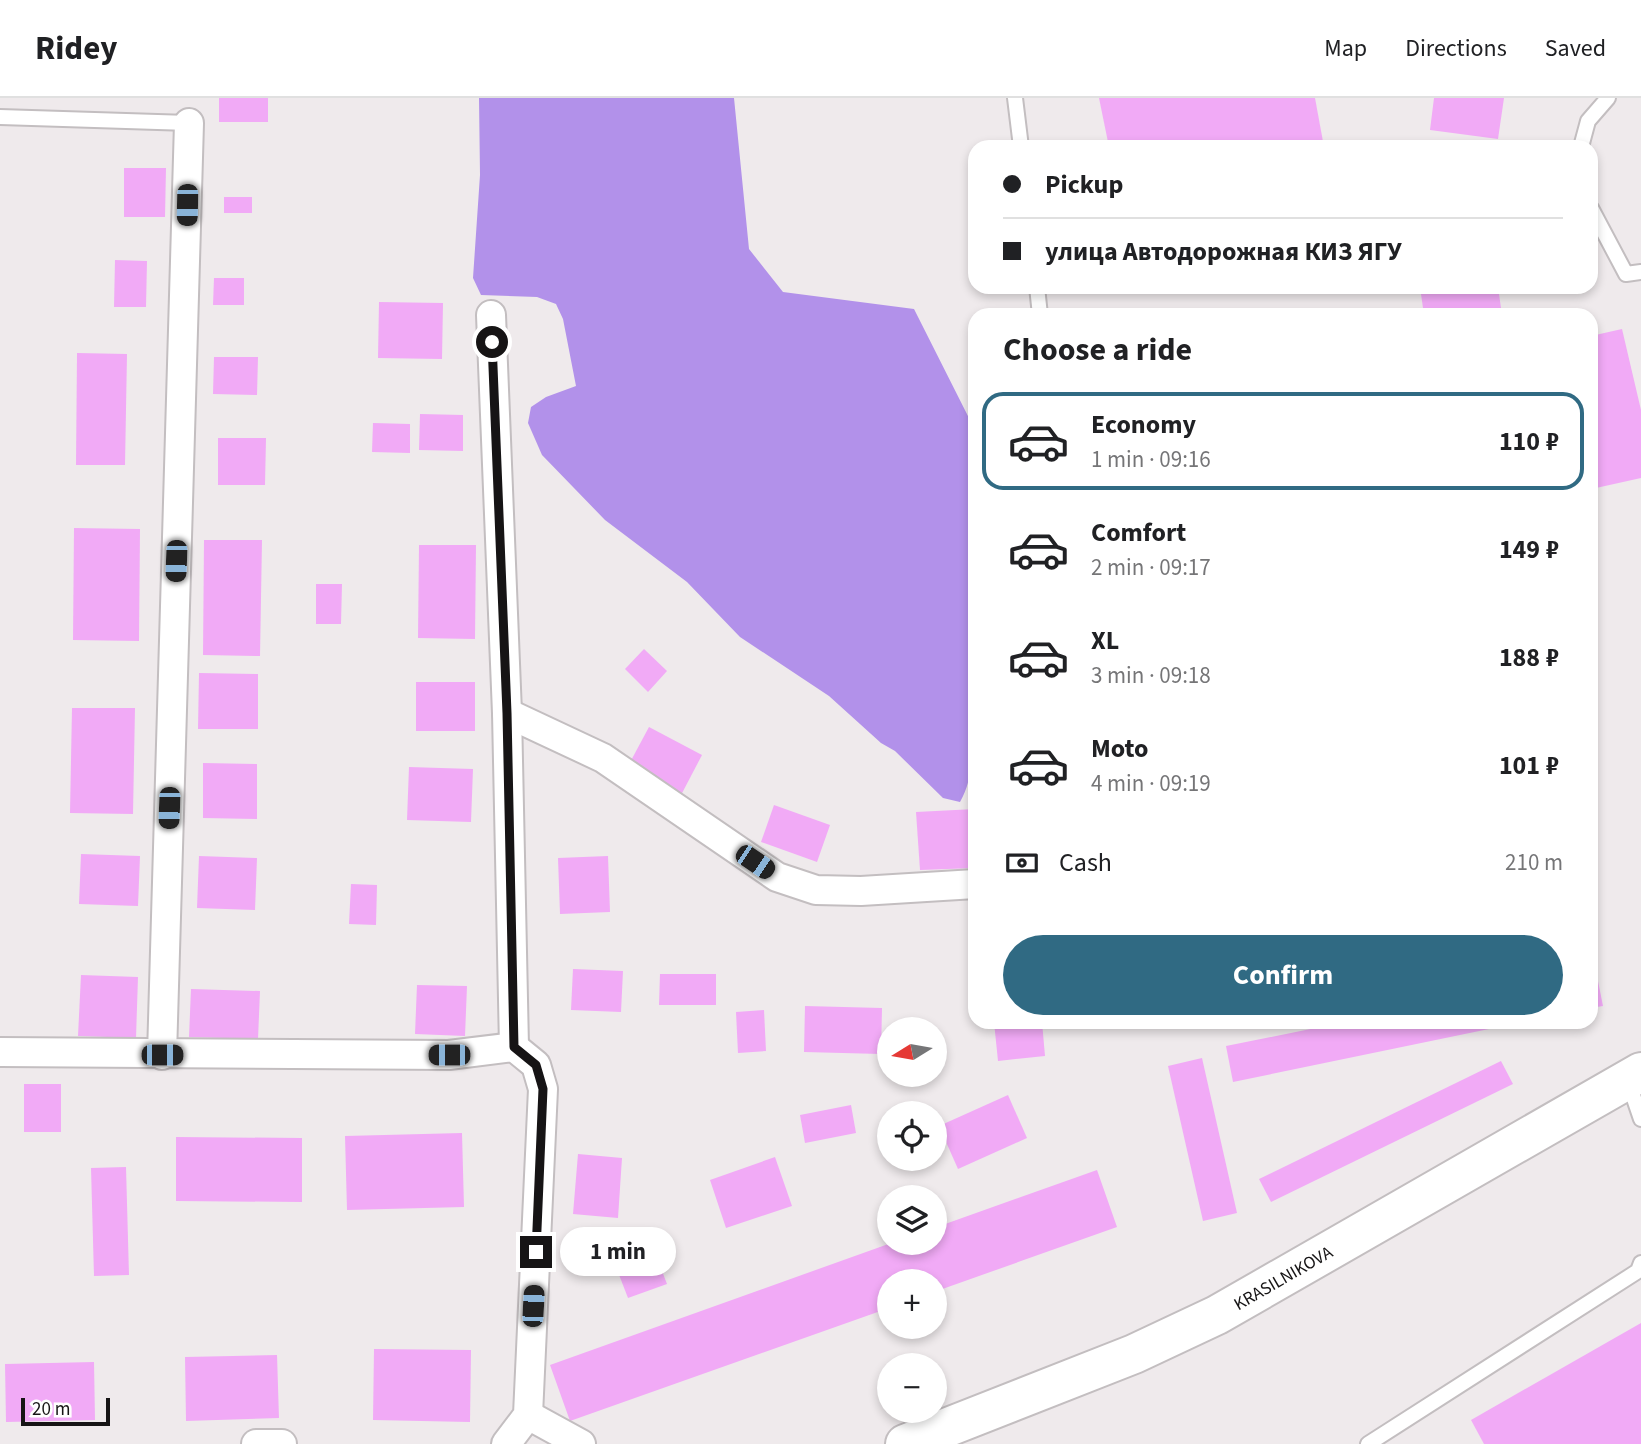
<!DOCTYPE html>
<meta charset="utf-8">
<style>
:root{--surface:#fff;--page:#f2f2f2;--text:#202124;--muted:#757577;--line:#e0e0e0;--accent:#306a83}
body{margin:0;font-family:"Source Sans 3",sans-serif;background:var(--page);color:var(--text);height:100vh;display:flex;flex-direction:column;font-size:26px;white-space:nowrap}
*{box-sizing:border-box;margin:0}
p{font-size:23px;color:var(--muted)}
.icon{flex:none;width:38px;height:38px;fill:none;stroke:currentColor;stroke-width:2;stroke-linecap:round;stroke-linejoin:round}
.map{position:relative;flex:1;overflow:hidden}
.side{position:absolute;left:968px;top:210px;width:630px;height:721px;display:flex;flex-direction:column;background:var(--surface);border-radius:21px;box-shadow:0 4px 10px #0003}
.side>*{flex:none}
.guide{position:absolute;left:968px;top:42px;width:630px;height:154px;border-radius:21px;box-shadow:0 4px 10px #0003;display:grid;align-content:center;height:154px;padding:0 35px;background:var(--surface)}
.needle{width:46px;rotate:259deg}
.controls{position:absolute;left:877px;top:919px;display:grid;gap:14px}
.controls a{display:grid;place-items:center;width:70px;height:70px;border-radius:50%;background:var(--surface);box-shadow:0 4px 10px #0003;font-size:35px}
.scale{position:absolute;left:21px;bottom:18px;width:89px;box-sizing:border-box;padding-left:7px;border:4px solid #161415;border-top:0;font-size:19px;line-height:24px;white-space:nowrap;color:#161415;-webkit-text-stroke:5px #fff;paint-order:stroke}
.end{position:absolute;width:32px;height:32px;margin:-16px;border:9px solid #161415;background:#fff;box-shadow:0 0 0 4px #fff}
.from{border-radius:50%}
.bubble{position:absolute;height:49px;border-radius:24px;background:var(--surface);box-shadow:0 4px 10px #0003;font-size:23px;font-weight:700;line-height:49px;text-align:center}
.car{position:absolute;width:21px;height:42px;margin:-21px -10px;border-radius:9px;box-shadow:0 0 5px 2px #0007;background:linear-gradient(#222 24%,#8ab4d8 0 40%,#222 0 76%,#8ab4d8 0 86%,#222 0)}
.guide b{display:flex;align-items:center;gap:24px;height:66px;font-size:26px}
.guide b+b{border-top:2px solid var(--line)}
.guide i{width:18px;height:18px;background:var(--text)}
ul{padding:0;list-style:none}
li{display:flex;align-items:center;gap:21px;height:98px;margin:0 14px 10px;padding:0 21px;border:4px solid transparent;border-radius:21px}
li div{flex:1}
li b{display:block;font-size:26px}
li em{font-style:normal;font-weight:700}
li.active{border-color:var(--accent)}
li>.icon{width:63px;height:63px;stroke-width:1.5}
h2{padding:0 35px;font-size:32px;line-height:84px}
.pay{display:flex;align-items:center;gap:18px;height:77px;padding:0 35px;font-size:26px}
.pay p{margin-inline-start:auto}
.button{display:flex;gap:14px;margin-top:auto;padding:14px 35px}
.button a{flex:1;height:80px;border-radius:42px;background:var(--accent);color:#fff;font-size:28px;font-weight:700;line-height:80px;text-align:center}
header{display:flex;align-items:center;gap:42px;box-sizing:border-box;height:98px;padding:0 35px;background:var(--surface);border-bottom:2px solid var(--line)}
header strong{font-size:33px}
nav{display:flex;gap:38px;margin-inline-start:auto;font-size:24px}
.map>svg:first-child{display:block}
.water{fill:#b291ea}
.building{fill:#f1aaf6}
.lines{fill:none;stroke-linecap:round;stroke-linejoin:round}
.service-casing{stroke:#c3bec0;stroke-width:18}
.minor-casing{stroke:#c3bec0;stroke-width:32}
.primary-casing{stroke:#c3bec0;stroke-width:42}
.service{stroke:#fff;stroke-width:14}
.minor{stroke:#fff;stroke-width:28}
.primary{stroke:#fff;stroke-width:38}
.route{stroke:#161415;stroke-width:9}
.labels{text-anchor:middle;stroke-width:7;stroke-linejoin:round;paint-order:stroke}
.street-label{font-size:18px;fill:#161415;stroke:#fff}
</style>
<header>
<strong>Ridey</strong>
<nav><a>Map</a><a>Directions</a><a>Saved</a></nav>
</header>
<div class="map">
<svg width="1641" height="1346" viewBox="0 0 1641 1346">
<rect width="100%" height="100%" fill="#efeaec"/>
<path class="water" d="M479 0H734L749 151 783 194 914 211 975 332V608L969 613C970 646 977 674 960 704L943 700 895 653 881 645 829 598 740 539 687 484 605 422 542 357 528 325 531 309 546 299 576 288 563 221 556 206 537 199 481 197 473 180 480 77Z"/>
<g class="building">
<rect x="219" y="0" width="49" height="24"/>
<path d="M1099 0H1315L1324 49H1109Z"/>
<path d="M1434 0H1504L1498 41 1430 32Z"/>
<path d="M124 70H166L165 119H124Z"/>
<rect x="224" y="99" width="28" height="16"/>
<path d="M115 162 147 163 146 209H114Z"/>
<path d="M214 180H244V207H213Z"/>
<path d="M1420 189H1498L1502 217H1424Z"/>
<path d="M379 204 443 205 442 261 378 260Z"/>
<path d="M1622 231 1641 312V380L1596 390 1591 369V238Z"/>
<path d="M77 255 127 256 125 367H76Z"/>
<path d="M214 259H258L257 297 213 296Z"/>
<path d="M420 316 463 317V353L419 352Z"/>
<path d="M373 325 410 326V355L372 354Z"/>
<path d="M218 340H266L265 387H218Z"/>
<path d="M74 430 140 431 139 543 73 542Z"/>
<path d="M204 442H262L260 558 203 557Z"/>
<path d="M419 447H476L475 541 418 540Z"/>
<path d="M316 486H342L341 526H316Z"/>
<path d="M644 551 667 573 648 594 625 571Z"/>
<path d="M199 575 258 576V631H198Z"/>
<rect x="416" y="584" width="59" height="49"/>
<path d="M72 610H135L133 716 70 715Z"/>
<path d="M649 629 702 657 680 699 627 670Z"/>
<path d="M203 665 257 666V721L203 720Z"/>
<path d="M409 669 473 671 471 724 407 722Z"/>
<path d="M774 707 830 727 817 764 761 744Z"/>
<path d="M975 711V770L920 772 916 714Z"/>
<path d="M81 756 140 758 138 808 79 806Z"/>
<path d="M199 758 257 760 255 812 197 810Z"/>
<path d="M608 758 610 814 560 816 558 760Z"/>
<path d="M351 786 377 787 376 827 349 826Z"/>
<path d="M573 871 623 873 621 914 571 912Z"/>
<path d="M1596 873 1603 908 1591 910V874Z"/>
<path d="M660 876H716V907H659Z"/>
<path d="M81 877 138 879 136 940 78 938Z"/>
<path d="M417 887 467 888 465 938 415 936Z"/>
<path d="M191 891 260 893 258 941 189 939Z"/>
<path d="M805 908 882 910 881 956 804 954Z"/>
<path d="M764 912 766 953 738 955 736 914Z"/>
<path d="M994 924H1042L1045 958 998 963Z"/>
<path d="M1345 924H1518V925L1233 984 1226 948Z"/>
<path d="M1202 960 1237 1115 1203 1123 1168 968Z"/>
<path d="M1501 963 1513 986 1271 1104 1259 1081Z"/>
<rect x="24" y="986" width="37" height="48"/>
<path d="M1008 997 1027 1040 958 1071 939 1028Z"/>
<path d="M851 1007 856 1035 805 1045 800 1017Z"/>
<path d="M462 1035 464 1109 347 1112 345 1038Z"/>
<path d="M176 1039 302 1040V1104L176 1103Z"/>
<path d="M578 1056 622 1060 618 1120 573 1116Z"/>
<path d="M775 1059 792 1108 726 1130 710 1082Z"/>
<path d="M126 1069 129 1177 94 1178 91 1070Z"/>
<path d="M1097 1072 1117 1129 934 1194V1183H889V1210L570 1323 550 1267 894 1144H934V1130Z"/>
<path d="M650 1142 667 1186 628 1200 611 1156Z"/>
<path d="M1641 1225V1346H1484L1471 1322Z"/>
<path d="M374 1251 471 1252 470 1324 373 1322Z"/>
<path d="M277 1257 279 1320 186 1323 185 1259Z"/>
<path d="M94 1264 95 1322 6 1324 5 1266Z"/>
</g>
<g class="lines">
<g class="service-casing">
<g id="service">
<path d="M1015 0 1021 49"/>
<path d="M0 19 189 25"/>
<path d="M1581 49 1588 23 1608 0"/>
<path d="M1591 110 1626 176 1641 174"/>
<path d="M1037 189 1040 217"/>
<path d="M1628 983 1641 1021"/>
<path d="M1368 1346 1638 1173 1641 1165"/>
</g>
</g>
<g class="minor-casing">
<g id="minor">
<path d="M491 217 507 615 514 949"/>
<path d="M507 615 603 660 777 779 816 792 861 793 975 786"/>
<path d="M0 954 449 957 514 949 536 967 543 991 528 1317 506 1346"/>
<path d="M162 957 189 25"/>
<path d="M528 1317 581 1346"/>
<path d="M256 1346H282"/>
</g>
</g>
<g class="primary-casing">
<path id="primary" d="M905 1346 1134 1256 1217 1217 1641 974"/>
</g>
<use href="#service" class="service"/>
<use href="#minor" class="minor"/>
<use href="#primary" class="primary"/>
</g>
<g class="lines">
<path class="route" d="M492 244 507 615 514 949 536 967 543 991 536 1154"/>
</g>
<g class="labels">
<g class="street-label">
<text transform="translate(1283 1180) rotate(-30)" y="6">KRASILNIKOVA</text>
</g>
</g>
</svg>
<div class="controls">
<a><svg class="needle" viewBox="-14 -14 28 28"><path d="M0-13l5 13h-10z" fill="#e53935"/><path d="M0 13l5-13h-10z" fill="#757577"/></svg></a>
<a><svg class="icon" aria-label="locate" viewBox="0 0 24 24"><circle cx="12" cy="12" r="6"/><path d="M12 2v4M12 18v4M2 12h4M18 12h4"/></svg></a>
<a><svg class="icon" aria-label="layers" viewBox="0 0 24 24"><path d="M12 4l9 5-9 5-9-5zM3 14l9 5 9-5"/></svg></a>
<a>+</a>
<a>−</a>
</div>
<div class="scale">20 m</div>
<i class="end from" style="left:492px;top:244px"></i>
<i class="end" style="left:536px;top:1154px"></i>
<div class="bubble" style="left:560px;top:1129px;width:116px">1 min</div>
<i class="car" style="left:187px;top:107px;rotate:181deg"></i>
<i class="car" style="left:176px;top:463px;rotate:182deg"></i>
<i class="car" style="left:169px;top:710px;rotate:182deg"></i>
<i class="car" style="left:755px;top:764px;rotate:124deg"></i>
<i class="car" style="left:162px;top:957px;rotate:90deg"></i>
<i class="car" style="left:449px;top:957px;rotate:270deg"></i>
<i class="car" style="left:533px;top:1208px;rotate:3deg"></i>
<div class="guide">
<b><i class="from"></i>Pickup</b>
<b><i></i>улица Автодорожная КИЗ ЯГУ</b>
</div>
<section class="side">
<h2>Choose a ride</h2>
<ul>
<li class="active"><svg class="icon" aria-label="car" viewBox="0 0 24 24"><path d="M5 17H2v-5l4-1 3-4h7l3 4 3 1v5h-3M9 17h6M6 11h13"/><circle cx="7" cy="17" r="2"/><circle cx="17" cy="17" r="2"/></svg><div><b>Economy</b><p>1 min · 09:16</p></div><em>110 ₽</em></li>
<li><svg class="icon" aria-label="car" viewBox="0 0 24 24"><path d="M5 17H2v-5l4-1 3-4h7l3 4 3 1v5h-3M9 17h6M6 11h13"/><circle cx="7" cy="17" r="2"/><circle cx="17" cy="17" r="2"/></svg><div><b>Comfort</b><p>2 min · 09:17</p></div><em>149 ₽</em></li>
<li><svg class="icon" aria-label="car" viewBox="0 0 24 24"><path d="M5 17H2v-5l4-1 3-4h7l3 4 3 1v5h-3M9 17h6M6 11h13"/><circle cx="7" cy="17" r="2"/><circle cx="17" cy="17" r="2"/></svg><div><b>XL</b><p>3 min · 09:18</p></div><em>188 ₽</em></li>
<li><svg class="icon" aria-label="car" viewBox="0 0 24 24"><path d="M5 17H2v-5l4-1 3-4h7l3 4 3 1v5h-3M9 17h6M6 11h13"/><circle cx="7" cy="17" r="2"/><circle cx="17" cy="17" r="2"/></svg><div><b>Moto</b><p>4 min · 09:19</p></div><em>101 ₽</em></li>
</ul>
<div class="pay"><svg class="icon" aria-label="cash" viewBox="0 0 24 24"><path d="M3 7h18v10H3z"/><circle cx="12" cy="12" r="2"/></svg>Cash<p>210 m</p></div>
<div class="button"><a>Confirm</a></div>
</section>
</div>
